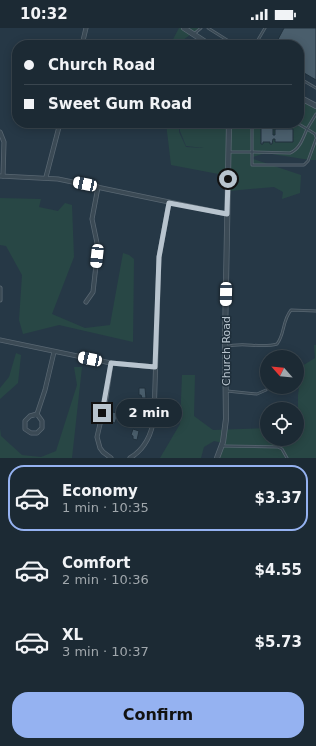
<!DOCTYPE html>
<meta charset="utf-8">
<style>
:root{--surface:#1c2a34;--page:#293640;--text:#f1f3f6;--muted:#a0a7ac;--line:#3a464f;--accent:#95b2f1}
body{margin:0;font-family:"DejaVu Sans",sans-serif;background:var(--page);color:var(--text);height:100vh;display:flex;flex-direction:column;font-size:15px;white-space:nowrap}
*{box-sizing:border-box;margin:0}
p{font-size:13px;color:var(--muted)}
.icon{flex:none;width:22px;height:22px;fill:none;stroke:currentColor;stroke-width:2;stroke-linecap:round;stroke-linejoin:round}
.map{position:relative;height:430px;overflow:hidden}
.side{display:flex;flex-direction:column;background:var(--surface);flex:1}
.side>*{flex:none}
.top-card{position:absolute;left:12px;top:12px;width:292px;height:88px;border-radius:16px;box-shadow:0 2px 10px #0003,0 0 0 1px var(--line);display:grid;align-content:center;height:88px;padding:0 12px;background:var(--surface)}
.needle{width:26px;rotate:297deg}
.buttons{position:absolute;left:260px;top:322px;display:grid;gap:8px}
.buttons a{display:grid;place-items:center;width:44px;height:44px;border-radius:50%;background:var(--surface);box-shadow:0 2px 10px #0003,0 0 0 1px var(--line);font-size:20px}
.end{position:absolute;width:18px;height:18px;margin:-9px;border:5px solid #b8c4ce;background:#111;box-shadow:0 0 0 2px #111}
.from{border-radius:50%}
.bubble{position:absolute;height:28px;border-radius:14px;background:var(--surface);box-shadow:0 2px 10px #0003,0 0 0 1px var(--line);font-size:13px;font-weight:800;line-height:28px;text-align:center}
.car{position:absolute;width:12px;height:24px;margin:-12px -6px;border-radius:5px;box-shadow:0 0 3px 1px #0007;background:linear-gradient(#fff 24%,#345 0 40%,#fff 0 76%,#345 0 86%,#fff 0)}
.top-card b{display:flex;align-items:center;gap:14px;height:38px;font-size:15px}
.top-card b+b{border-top:1px solid var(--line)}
.top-card i{width:10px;height:10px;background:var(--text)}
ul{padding:7px 0 0;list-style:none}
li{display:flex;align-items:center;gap:12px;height:66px;margin:0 8px 6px;padding:0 4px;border:2px solid transparent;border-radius:16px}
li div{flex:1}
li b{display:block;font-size:15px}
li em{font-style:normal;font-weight:800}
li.on{border-color:var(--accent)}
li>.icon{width:36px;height:36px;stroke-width:1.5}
.button{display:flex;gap:8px;margin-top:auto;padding:8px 12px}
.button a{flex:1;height:46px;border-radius:16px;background:var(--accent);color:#111;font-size:16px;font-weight:800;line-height:46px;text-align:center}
.status{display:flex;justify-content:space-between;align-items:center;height:28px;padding:0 20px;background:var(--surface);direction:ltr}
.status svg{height:11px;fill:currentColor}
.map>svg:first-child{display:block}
.green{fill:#284745}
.building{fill:#4a5e6c;stroke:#21313d}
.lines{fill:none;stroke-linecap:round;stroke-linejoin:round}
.service-casing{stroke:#596772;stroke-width:3}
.minor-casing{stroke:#596772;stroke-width:5}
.tertiary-casing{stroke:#596772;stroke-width:6}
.service{stroke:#3b4a55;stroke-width:1.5}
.minor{stroke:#3b4a55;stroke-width:3.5}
.tertiary{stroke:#3b4a55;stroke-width:4.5}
.route{stroke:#b8c4ce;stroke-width:5}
.labels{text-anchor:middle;stroke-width:3;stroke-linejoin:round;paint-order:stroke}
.street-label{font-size:11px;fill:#b8c4ce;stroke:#1f2f3b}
</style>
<div class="status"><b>10:32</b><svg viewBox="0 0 49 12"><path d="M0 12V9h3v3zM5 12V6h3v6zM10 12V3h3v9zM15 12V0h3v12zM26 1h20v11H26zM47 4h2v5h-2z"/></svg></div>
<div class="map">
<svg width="316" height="430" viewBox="0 0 316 430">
<rect width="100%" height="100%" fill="#263846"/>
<g class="green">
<path d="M179 0H200L180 14 183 17H170Z"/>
<path d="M299 68 316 78V132H310L265 125 250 130 301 147 300 165 282 171 283 164 274 159 229 163V148L171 137 166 95H179V104L186 119 204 120 186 118 180 103 179 95H299Z"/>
<path d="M0 170 41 171 39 179 58 183 65 175 72 177 74 229 52 286 85 300 110 297 123 225 129 227 134 231 133 314 59 297 23 306 19 292 22 247 6 218 0 217Z"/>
<path d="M314 317H316V430H217L223 415 214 413 204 419 201 430H160L180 396 182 347H195L194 388 213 402 267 400V411H297V399H298V367L302 338 315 330Z"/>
<path d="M16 325 21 327 18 355 0 371V360L9 349Z"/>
<path d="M74 339H82L72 430H0V400L1 408 22 427 41 429 56 423 77 357Z"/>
</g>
<g class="building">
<path d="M284 0H316V52L299 42V17H275Z"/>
<path d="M261 95H273V107H275V101H293V114H275V111H273L272 116H270V114H263V116H261Z"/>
<path d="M139 360H145L146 370H142L141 367H139Z"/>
<path d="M139 374H145L146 384H142L141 380H139Z"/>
<path d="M112 384 118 385 115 395 110 393Z"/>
<path d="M137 392 145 393 143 399 136 397Z"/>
<path d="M133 401 139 403 137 412 133 411V408L131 407Z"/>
</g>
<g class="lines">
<g class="service-casing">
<g id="service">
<path d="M208 0 235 17"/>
<path d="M195 5 201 0"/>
<path d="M255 17 265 0"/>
<path d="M299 50 316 60"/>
<path d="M297 95 307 101 316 86"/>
<path d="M316 109 315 106 307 101C303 110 300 121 290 125L252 124V137H304L308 133 316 111"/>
<path d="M230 124H252V95"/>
<path d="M226 319C242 313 260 321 277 316 285 306 282 293 291 282L316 283"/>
<path d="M227 363 257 366 266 362"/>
<path d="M223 418 278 419 282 421 287 430"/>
</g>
</g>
<g class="minor-casing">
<g id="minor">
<path d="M82 17 86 0"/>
<path d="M0 104 4 114 3 148"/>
<path d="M0 148 58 151 227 186"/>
<path d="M46 149 60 95"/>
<path d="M0 260V272"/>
<path d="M86 274 93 264 97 228V215L92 191 98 159"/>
<path d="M0 312 111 335 155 339"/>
<path d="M111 335 106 370 97 409 100 420 103 424 111 430"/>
<path d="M37 386 45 362 54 324"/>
<path d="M37 386 42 393V400L37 405H31L25 401V393L30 388Z"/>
<path d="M130 430C145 421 152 405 154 389L159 229 169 175"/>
</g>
</g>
<g class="tertiary-casing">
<g id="tertiary">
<path d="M184 0 210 17"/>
<path d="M299 69 316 78"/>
<path d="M217 430 223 414 226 391 225 310 229 95"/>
</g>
</g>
<use href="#service" class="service"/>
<use href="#minor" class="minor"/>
<use href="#tertiary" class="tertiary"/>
</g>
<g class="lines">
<path class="route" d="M102 385 111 335 155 339 159 229 169 175 227 186 228 151"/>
</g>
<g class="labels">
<g class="street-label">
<text transform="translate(226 323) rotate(-90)" y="4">Church Road</text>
</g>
</g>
</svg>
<div class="buttons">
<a><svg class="needle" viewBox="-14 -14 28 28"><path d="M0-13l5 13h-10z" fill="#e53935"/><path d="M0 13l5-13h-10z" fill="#a0a7ac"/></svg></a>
<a><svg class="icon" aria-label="locate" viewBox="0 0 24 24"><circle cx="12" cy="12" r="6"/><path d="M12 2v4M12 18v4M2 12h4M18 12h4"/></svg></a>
</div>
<i class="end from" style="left:228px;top:151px"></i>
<i class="end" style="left:102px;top:385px"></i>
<div class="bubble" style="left:116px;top:371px;width:66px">2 min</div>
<i class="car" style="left:85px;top:156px;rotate:282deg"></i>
<i class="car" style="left:97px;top:228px;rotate:186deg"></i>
<i class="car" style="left:226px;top:266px;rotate:181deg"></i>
<i class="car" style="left:90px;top:331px;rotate:282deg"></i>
<div class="top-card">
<b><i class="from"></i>Church Road</b>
<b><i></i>Sweet Gum Road</b>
</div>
</div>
<section class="side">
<ul>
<li class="on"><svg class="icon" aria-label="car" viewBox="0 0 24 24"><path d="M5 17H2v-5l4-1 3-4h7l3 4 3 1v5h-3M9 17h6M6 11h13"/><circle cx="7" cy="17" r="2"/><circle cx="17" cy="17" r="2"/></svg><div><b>Economy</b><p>1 min · 10:35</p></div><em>$3.37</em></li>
<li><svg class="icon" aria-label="car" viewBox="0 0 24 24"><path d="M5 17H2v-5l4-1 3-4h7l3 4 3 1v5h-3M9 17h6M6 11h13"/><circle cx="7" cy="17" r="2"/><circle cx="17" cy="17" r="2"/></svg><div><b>Comfort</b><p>2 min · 10:36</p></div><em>$4.55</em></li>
<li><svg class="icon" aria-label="car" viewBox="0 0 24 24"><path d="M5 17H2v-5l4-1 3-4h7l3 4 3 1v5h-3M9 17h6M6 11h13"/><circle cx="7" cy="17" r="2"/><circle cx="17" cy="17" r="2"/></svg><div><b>XL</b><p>3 min · 10:37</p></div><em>$5.73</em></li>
</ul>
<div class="button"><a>Confirm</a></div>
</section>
